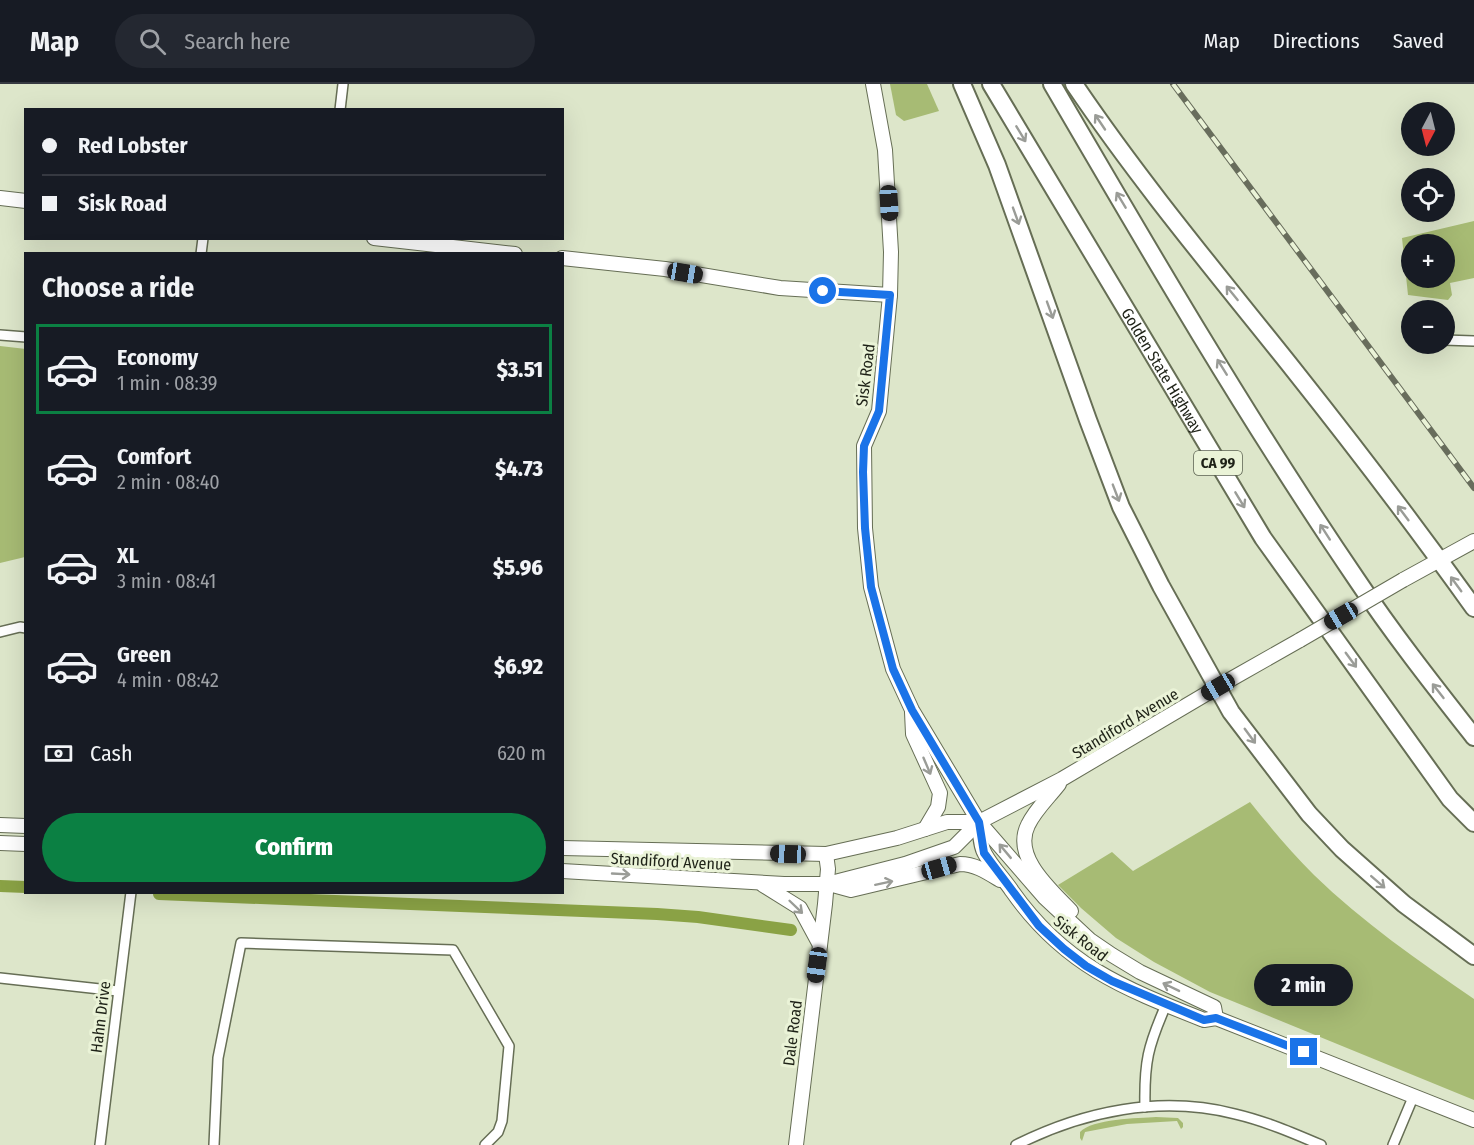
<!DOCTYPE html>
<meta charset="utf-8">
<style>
:root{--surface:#171b24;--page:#242831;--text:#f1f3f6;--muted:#9ea1a6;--line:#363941;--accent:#0b8043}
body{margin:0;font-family:"Fira Sans Condensed",sans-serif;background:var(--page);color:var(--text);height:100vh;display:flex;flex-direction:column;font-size:22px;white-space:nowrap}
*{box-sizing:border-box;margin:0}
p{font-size:20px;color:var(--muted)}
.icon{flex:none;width:33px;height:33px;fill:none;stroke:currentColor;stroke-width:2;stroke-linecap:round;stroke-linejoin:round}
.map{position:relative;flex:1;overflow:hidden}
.side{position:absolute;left:24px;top:168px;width:540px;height:642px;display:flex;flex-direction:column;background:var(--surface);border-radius:0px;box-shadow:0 6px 24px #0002}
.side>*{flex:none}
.guide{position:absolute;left:24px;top:24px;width:540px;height:132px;border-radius:0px;box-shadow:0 6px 24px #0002;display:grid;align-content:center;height:132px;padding:0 18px;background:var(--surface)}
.needle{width:39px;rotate:187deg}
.controls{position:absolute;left:1401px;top:18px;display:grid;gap:12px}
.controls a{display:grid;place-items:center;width:54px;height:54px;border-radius:50%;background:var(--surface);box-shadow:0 6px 24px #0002;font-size:30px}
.end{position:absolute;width:27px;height:27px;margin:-14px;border:8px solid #1a73e8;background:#fff;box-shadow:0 0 0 3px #fff}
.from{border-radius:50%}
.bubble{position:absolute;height:42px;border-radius:21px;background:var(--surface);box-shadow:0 6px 24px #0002;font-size:20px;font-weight:800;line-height:42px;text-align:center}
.car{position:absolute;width:18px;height:36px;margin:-18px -9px;border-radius:8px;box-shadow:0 0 4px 2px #0007;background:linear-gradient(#222 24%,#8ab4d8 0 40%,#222 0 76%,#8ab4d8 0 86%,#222 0)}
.guide b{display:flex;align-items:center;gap:21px;height:57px;font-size:22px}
.guide b+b{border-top:2px solid var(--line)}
.guide i{width:15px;height:15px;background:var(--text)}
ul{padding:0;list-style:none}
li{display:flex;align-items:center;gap:18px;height:90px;margin:0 12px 9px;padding:0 6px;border:3px solid transparent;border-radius:0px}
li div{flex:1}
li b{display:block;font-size:22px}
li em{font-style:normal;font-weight:800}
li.active{border-color:var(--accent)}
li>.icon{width:54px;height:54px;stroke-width:1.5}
h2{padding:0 18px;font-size:27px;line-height:72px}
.pay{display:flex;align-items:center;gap:15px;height:66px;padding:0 18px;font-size:22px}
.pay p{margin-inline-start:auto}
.button{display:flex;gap:12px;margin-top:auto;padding:12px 18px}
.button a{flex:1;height:69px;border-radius:36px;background:var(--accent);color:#fff;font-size:24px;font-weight:800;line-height:69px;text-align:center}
header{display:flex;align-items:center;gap:36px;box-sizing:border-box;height:84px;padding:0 30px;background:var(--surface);border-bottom:2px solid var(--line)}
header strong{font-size:28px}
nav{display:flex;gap:33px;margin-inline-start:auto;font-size:21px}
.search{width:420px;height:54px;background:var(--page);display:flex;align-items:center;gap:15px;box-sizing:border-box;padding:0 21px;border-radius:33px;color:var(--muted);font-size:22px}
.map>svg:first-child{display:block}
.green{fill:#a7bb74;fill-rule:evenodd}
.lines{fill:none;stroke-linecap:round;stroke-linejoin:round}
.canal{stroke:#8aa245;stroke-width:12}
.street-casing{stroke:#666e55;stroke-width:12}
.secondary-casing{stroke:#666e55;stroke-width:16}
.highway-casing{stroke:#666e55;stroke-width:20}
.street{stroke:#fff;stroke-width:9}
.secondary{stroke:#fff;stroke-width:14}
.highway{stroke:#fff;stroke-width:16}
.rail-casing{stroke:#686d5c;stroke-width:6}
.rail{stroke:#eaf3d7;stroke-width:4;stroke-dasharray:11;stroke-linecap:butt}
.secondary-bridge-casing{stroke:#666e55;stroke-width:16;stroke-linecap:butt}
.secondary-bridge{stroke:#fff;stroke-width:14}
.oneway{stroke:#9a9c97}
.route{stroke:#1a73e8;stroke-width:8}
.labels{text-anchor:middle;stroke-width:6;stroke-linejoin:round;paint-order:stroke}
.shield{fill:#eaf3d7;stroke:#5b6151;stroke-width:1.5}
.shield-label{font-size:15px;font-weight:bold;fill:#1e2217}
.street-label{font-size:16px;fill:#1e2217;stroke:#eaf3d7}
</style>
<header>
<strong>Map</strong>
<div class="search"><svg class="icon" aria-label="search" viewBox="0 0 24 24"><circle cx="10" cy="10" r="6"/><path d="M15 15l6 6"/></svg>Search here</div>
<nav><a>Map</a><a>Directions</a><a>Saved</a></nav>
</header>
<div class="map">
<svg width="1474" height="1061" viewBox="0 0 1474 1061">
<rect width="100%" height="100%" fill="#dde6ca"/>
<g class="green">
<path d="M890 0H927L939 27 904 37 896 31Z"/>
<path d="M1474 137V194L1450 199 1452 211 1448 216 1408 211 1402 154ZM1412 160H1444V194H1412Z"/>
<path d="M0 262 26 265 25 473 0 479Z"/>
<path d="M1250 718C1270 743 1291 768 1314 791 1362 838 1419 877 1474 915V1016L1210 908 1154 878 1116 854 1081 824 1058 801 1112 768 1133 787Z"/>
<path d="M1156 1033 1178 1034 1183 1039V1043L1181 1045 1177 1037 1127 1040 1085 1048 1082 1057 1080 1054V1048C1092 1035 1138 1034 1156 1033Z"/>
</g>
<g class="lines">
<g class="canal">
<path d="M0 802 26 803"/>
<path d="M159 810 657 830 698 833 791 846"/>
</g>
<g class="street-casing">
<g id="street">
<path d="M340 26 343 0"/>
<path d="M201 170 203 154"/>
<path d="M0 251 26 253"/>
<path d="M1444 256 1474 257"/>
<path d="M0 548 20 543 26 544"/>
<path d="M0 894 118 907"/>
<path d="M1145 1023C1144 978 1148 962 1166 921"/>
<path d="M100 1061 131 808"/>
<path d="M214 1061 218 974 241 859 453 866 509 962 502 1037 498 1048 485 1061"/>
<path d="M1016 1061C1084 1027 1160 1011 1235 1030 1265 1037 1293 1049 1321 1061"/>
<path d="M1393 1061 1414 1011"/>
</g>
</g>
<g class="secondary-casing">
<g id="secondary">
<path d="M873 0 885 66 891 168 890 211 879 327 864 362 865 444 871 503 893 585 912 626 979 738 1045 814 1090 856 1112 871 1140 888 1214 923 1216 934"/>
<path d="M0 114 26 117"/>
<path d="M374 154 515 170"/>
<path d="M562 174 665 185 780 204 890 211"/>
<path d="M1403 496 1474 457"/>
<path d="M912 628 913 650 940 709 938 723 925 745"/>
<path d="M1059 700C1049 713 1035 726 1028 741 1012 773 1051 806 1071 827"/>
<path d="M979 738C980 748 980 762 985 770 992 783 1004 795 1012 807 1064 881 1123 904 1204 936L1216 934 1474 1036"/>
<path d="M0 741 26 742"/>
<path d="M0 759 26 760"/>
<path d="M562 764 826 770 897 754 947 738H979"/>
<path d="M562 787 784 800H827L905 780 954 763 979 738 1062 695 1233 594 1300 556"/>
<path d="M829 800 851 806 960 780C975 780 987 788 1000 796"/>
<path d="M763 801 800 824 820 861"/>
<path d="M796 1061 825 820 828 785 826 770"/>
</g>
</g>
<g class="highway-casing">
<g id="highway">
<path d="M962 0 997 81 1088 336 1121 423 1161 502 1231 628 1309 730 1342 765 1404 820 1474 872"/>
<path id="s1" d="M991 0 1263 454 1450 715 1474 739"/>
<path d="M1052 0C1150 168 1248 336 1357 496 1393 550 1434 602 1474 653"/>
<path d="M1074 0C1141 99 1218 191 1293 285 1355 363 1416 443 1474 524"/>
</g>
</g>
<use href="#street" class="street"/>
<use href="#secondary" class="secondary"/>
<use href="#highway" class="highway"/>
<g class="rail-casing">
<path id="rail" d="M1173 0 1474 404"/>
</g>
<use href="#rail" class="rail"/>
<g class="secondary-bridge-casing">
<path id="secondary-bridge" d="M1300 556 1403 496"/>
</g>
<use href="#secondary-bridge" class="secondary-bridge"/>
</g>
<defs><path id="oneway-shaft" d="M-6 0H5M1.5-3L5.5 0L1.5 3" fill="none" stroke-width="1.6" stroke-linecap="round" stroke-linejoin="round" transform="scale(1.5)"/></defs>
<g class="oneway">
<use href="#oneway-shaft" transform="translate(1100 38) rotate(-124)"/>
<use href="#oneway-shaft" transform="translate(1021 50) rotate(59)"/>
<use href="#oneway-shaft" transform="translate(1121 116) rotate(-121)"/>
<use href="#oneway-shaft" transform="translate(1016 132) rotate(70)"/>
<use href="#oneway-shaft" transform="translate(1232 209) rotate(-129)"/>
<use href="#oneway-shaft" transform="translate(1050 226) rotate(70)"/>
<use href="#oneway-shaft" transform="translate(1222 283) rotate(-122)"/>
<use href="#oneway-shaft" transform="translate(1116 409) rotate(69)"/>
<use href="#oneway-shaft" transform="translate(1240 416) rotate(59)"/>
<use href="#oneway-shaft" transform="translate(1403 429) rotate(-127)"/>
<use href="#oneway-shaft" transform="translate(1325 448) rotate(-123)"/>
<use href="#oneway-shaft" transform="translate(1456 500) rotate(-126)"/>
<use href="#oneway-shaft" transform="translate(1351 576) rotate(54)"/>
<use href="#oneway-shaft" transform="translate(1438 607) rotate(-128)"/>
<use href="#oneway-shaft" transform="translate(1250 652) rotate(54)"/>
<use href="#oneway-shaft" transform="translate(927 682) rotate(67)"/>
<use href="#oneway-shaft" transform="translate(1005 767) rotate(-130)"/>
<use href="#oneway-shaft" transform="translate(621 790) rotate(3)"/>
<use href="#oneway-shaft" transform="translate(1378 798) rotate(41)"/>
<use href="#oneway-shaft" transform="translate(884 799) rotate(-12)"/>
<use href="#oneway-shaft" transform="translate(796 823) rotate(44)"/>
<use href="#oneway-shaft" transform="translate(1171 903) rotate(-154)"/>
</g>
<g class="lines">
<path class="route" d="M823 207 890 211 879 327 864 362 863 388 865 444 871 503 893 585 912 626 979 738 984 769 1039 842 1064 865 1086 882 1112 897 1204 936 1216 934 1304 968"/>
</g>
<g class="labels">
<rect class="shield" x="1194" y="367" width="48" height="24" rx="4.5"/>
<g class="shield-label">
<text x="1218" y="384">CA 99</text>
</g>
<g class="street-label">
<text dy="6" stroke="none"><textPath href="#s1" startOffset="334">Golden State Highway</textPath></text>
<text transform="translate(865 291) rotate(-83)" y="6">Sisk Road</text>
<text transform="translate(1125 639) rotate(-31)" y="6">Standiford Avenue</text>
<text transform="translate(671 777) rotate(3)" y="6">Standiford Avenue</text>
<text transform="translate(1081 854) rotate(38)" y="6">Sisk Road</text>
<text transform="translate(100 933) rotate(-83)" y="6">Hahn Drive</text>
<text transform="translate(792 949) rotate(-83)" y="6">Dale Road</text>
</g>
</g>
</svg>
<div class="controls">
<a><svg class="needle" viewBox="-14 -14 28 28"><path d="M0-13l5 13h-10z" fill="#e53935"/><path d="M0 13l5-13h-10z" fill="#9ea1a6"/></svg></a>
<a><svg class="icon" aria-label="locate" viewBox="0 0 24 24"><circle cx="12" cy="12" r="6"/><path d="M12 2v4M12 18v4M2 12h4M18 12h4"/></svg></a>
<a>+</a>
<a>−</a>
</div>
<i class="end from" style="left:823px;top:207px"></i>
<i class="end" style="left:1304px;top:968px"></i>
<div class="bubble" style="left:1254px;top:880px;width:99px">2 min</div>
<i class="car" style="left:889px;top:119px;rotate:177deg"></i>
<i class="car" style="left:685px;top:189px;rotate:99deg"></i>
<i class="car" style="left:1341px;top:532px;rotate:240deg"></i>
<i class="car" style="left:1218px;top:603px;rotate:240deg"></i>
<i class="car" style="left:788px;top:770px;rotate:272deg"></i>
<i class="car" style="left:939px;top:784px;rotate:74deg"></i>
<i class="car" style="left:817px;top:881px;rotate:188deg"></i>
<div class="guide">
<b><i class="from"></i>Red Lobster</b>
<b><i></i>Sisk Road</b>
</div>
<section class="side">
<h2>Choose a ride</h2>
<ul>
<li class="active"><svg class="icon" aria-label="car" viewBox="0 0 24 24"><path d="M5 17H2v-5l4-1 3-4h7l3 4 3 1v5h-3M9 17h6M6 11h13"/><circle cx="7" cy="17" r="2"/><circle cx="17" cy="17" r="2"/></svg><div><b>Economy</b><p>1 min · 08:39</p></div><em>$3.51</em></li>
<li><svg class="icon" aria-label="car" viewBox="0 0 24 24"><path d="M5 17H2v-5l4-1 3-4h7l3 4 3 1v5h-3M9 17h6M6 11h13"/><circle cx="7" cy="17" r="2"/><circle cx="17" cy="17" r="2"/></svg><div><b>Comfort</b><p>2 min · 08:40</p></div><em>$4.73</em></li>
<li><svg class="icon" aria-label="car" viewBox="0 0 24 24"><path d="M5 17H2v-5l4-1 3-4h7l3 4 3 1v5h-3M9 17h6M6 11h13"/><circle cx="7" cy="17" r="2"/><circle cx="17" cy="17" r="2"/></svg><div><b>XL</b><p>3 min · 08:41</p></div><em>$5.96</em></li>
<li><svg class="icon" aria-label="car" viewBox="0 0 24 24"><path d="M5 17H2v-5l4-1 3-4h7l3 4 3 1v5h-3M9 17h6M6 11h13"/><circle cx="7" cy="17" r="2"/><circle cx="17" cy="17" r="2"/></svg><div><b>Green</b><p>4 min · 08:42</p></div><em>$6.92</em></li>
</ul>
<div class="pay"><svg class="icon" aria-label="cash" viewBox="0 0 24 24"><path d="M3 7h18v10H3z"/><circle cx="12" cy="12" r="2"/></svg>Cash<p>620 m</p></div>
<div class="button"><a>Confirm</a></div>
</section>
</div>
